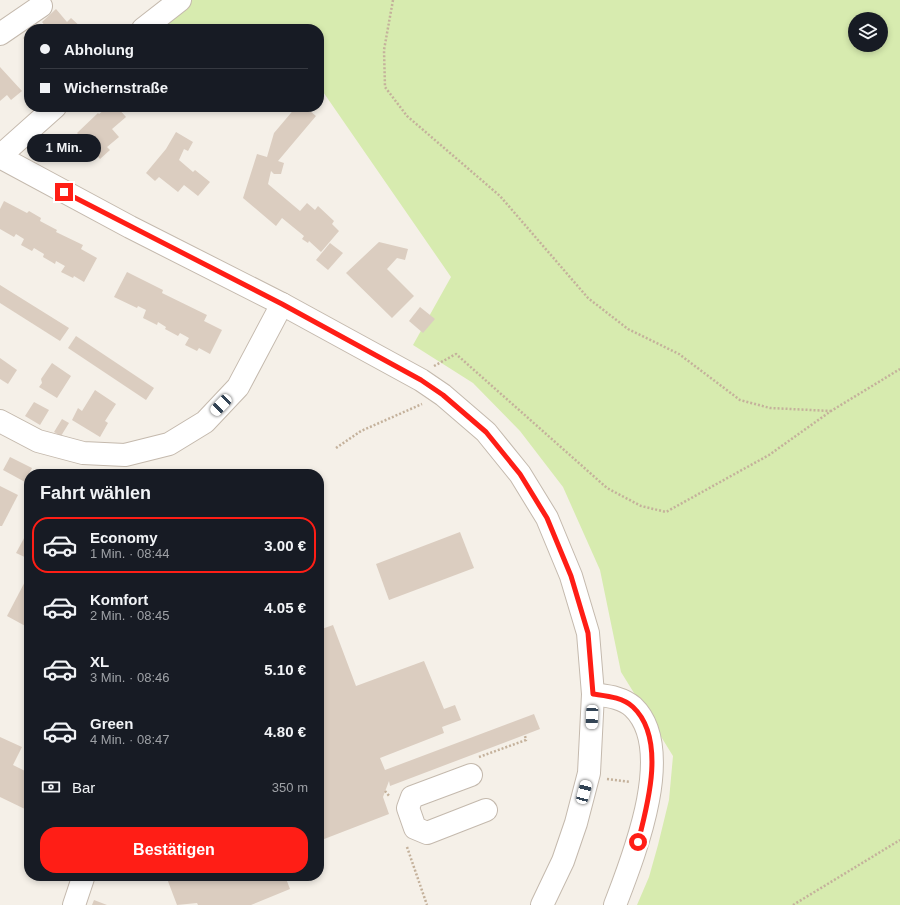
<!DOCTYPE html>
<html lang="de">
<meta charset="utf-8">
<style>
:root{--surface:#171b24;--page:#20242c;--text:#f1f3f6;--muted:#9ea1a6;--line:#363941;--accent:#ff1e16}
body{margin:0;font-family:Arial,sans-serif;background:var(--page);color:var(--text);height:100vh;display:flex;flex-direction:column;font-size:15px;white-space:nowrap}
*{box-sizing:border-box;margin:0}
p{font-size:13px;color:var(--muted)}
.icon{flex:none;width:22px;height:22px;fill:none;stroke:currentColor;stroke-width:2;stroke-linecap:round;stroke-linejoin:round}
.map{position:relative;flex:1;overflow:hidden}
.panel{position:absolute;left:24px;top:469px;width:300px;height:412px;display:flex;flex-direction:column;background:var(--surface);border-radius:16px;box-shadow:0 2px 6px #0003}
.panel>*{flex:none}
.top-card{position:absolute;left:24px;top:24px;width:300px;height:88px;border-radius:16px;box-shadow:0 2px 6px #0003;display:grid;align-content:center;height:88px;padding:0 16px;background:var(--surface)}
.controls{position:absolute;left:848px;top:12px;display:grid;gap:8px}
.controls a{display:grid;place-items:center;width:40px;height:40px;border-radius:50%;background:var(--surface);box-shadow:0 2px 6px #0003;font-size:20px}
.end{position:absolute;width:18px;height:18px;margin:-9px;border:5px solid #ff1e16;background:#fff;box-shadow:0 0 0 2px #fff}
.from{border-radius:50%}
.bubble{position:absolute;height:28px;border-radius:14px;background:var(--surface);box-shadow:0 2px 6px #0003;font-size:13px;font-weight:600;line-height:28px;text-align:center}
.car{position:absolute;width:12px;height:24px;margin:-12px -6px;border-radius:5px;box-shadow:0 0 3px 1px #0007;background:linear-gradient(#fff 24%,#345 0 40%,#fff 0 76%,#345 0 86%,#fff 0)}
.top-card b{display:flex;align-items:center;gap:14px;height:38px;font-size:15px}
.top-card b+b{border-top:1px solid var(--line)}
.top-card i{width:10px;height:10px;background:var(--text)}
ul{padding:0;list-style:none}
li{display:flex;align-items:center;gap:12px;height:56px;margin:0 8px 6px;padding:0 8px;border:2px solid transparent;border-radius:16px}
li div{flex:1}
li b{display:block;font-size:15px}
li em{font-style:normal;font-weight:600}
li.on{border-color:var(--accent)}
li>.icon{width:36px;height:36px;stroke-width:1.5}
h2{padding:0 16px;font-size:18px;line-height:48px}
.pay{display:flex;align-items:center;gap:10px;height:44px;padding:0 16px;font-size:15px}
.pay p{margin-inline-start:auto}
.action{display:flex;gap:8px;margin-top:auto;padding:8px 16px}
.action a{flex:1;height:46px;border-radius:16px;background:var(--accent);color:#fff;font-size:16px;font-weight:600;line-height:46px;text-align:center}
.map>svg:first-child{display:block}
.green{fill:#d7ebaf;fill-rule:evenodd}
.building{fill:#dbcdc0}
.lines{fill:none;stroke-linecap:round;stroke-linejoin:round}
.minor-casing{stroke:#c4b9ad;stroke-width:24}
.path{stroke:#c4b19b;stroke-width:2.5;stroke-dasharray:2 2;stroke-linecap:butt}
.minor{stroke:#fff;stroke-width:22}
.route{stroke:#ff1e16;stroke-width:5}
</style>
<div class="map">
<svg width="900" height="905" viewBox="0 0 900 905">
<rect width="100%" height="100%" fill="#f5f0e8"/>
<path class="green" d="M179 0H900V905H637L649 877 658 845 669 800 673 756 621 672 600 570 563 487 520 431 473 383 413 345 451 277 319 86V29H147ZM855 19H881V45H855Z"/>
<g class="building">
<path d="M56 9 67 22 71 18 83 29H44L46 27 42 22Z"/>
<path d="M29 32V45L23 38Z"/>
<path d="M0 67 22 91 11 100 7 95 0 101Z"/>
<path d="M108 107H117L126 117 112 129 119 137 107 147 110 150 100 159 77 133 98 113 99 114Z"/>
<path d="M296 107H305L316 116 278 161 284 163 281 174H274L271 171 268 184 300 211 307 203 315 210 318 206 334 221 332 224 339 231 321 252 309 241 308 243 302 239 304 236 282 218 276 226 243 198 257 154 267 157 274 133Z"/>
<path d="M176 132 193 142 188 151 184 149 179 160 193 172 195 170 210 182 198 196 184 185 178 192 159 177 155 181 146 173 166 149Z"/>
<path d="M4 201 27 213 29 211 41 218 40 221 57 230 56 232 83 245 81 249 97 258 84 282 74 276 73 278 61 272 65 266 56 261 55 264 43 257 44 254 34 248 32 251 21 245 24 239 16 234 14 237 0 229V209Z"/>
<path d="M379 242 408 249 405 260 397 258 387 269 414 296 392 318 346 273Z"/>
<path d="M330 243 343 253 328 270 316 260Z"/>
<path d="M127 272 163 290 162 293 207 315 204 321 222 330 210 354 199 348 197 351 185 345 189 338 180 333 178 336 165 329 166 327 158 322 157 325 143 318 146 310 138 306 137 308 114 297Z"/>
<path d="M0 285 69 328 60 341 0 303Z"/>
<path d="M420 307 435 319 423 333 409 321Z"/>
<path d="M76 336 154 388 146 400 68 348Z"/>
<path d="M0 358 17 370 8 384 0 379Z"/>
<path d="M52 363 71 376 57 398 39 387 42 383 41 379Z"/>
<path d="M95 390 116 404 105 421 108 423 100 437 72 420 78 408 82 411Z"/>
<path d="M34 402 49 410 40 425 25 416Z"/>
<path d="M62 419 69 423 61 436 54 432Z"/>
<path d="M10 457 32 468 25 482 3 470Z"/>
<path d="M0 486 18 495 2 526H0Z"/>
<path d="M29 529V559L16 553Z"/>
<path d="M460 532 474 568 389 600 376 564Z"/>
<path d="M29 574V628L7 616Z"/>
<path d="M333 625 356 686 424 661 444 709 455 705 461 720 442 727 444 733 380 758 385 770 534 714 540 729 390 786 389 781 383 797 389 814 319 841V630Z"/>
<path d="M0 737 22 747 13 765 29 773V811L0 797Z"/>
<path d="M166 876H285L290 889 251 905H198L197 903 177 905Z"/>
<path d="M94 900 107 905H92Z"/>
</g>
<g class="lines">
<g class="minor-casing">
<g id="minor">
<path d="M143 29 180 0"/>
<path d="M0 34 41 6"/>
<path d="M0 156 55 107"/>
<path d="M0 157 130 227 282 304 421 380 443 395 486 432 520 474 547 518 571 576 588 633 593 694 589 773 576 823 563 861 542 905"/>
<path d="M0 421 38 441 83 453 125 455 169 444 205 422 238 387 282 304"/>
<path d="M593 694C606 696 622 697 633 707 677 749 633 858 615 905"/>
<path d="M471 775 412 797 408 808 415 828 427 833 486 810"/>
<path d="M74 905 83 878"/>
</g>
</g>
<g class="path">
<path d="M393 0 384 50 385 87 407 116 500 196 588 298 628 329 679 354 740 400 770 408 831 411"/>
<path d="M434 366 456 354 607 488 641 506 666 512 769 455 831 411 900 369"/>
<path d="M336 448 361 431 422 404"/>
<path d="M479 757 526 740 525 736"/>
<path d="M607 779 630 782"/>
<path d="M385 791 390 797"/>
<path d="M407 847 427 905"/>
<path d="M793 905 900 840"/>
</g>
<use href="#minor" class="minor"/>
</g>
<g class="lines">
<path class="route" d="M64 192 282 304 421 380 443 395 486 432 520 474 547 518 571 576 588 633 593 694C606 696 622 697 633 707 666 738 648 804 638 842"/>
</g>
</svg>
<div class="controls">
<a><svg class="icon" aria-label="layers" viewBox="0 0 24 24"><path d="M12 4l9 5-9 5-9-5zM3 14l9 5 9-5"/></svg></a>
</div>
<i class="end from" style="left:638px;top:842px"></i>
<i class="end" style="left:64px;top:192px"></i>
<div class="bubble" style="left:27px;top:134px;width:74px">1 Min.</div>
<i class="car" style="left:221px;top:405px;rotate:224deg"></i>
<i class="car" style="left:592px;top:717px;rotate:182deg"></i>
<i class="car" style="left:584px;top:792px;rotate:15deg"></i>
<div class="top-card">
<b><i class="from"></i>Abholung</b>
<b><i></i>Wichernstraße</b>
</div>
<section class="panel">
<h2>Fahrt wählen</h2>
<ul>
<li class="on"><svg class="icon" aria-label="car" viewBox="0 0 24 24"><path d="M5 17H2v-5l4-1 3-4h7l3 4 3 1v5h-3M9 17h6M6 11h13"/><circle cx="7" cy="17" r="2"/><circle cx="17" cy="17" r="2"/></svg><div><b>Economy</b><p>1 Min. · 08:44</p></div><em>3.00 €</em></li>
<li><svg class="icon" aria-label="car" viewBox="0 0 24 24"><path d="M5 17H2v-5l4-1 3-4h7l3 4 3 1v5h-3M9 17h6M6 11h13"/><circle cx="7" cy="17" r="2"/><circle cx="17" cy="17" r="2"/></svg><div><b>Komfort</b><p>2 Min. · 08:45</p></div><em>4.05 €</em></li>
<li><svg class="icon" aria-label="car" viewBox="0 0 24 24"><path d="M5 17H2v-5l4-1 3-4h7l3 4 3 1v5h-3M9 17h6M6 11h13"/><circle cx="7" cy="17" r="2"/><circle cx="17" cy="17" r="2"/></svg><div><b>XL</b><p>3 Min. · 08:46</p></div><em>5.10 €</em></li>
<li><svg class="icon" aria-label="car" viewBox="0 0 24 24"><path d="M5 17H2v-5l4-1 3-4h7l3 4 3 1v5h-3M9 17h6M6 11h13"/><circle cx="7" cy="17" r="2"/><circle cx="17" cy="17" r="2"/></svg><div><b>Green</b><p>4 Min. · 08:47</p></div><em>4.80 €</em></li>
</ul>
<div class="pay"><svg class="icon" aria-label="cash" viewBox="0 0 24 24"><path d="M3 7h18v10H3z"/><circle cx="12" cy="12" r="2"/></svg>Bar<p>350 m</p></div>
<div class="action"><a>Bestätigen</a></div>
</section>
</div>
